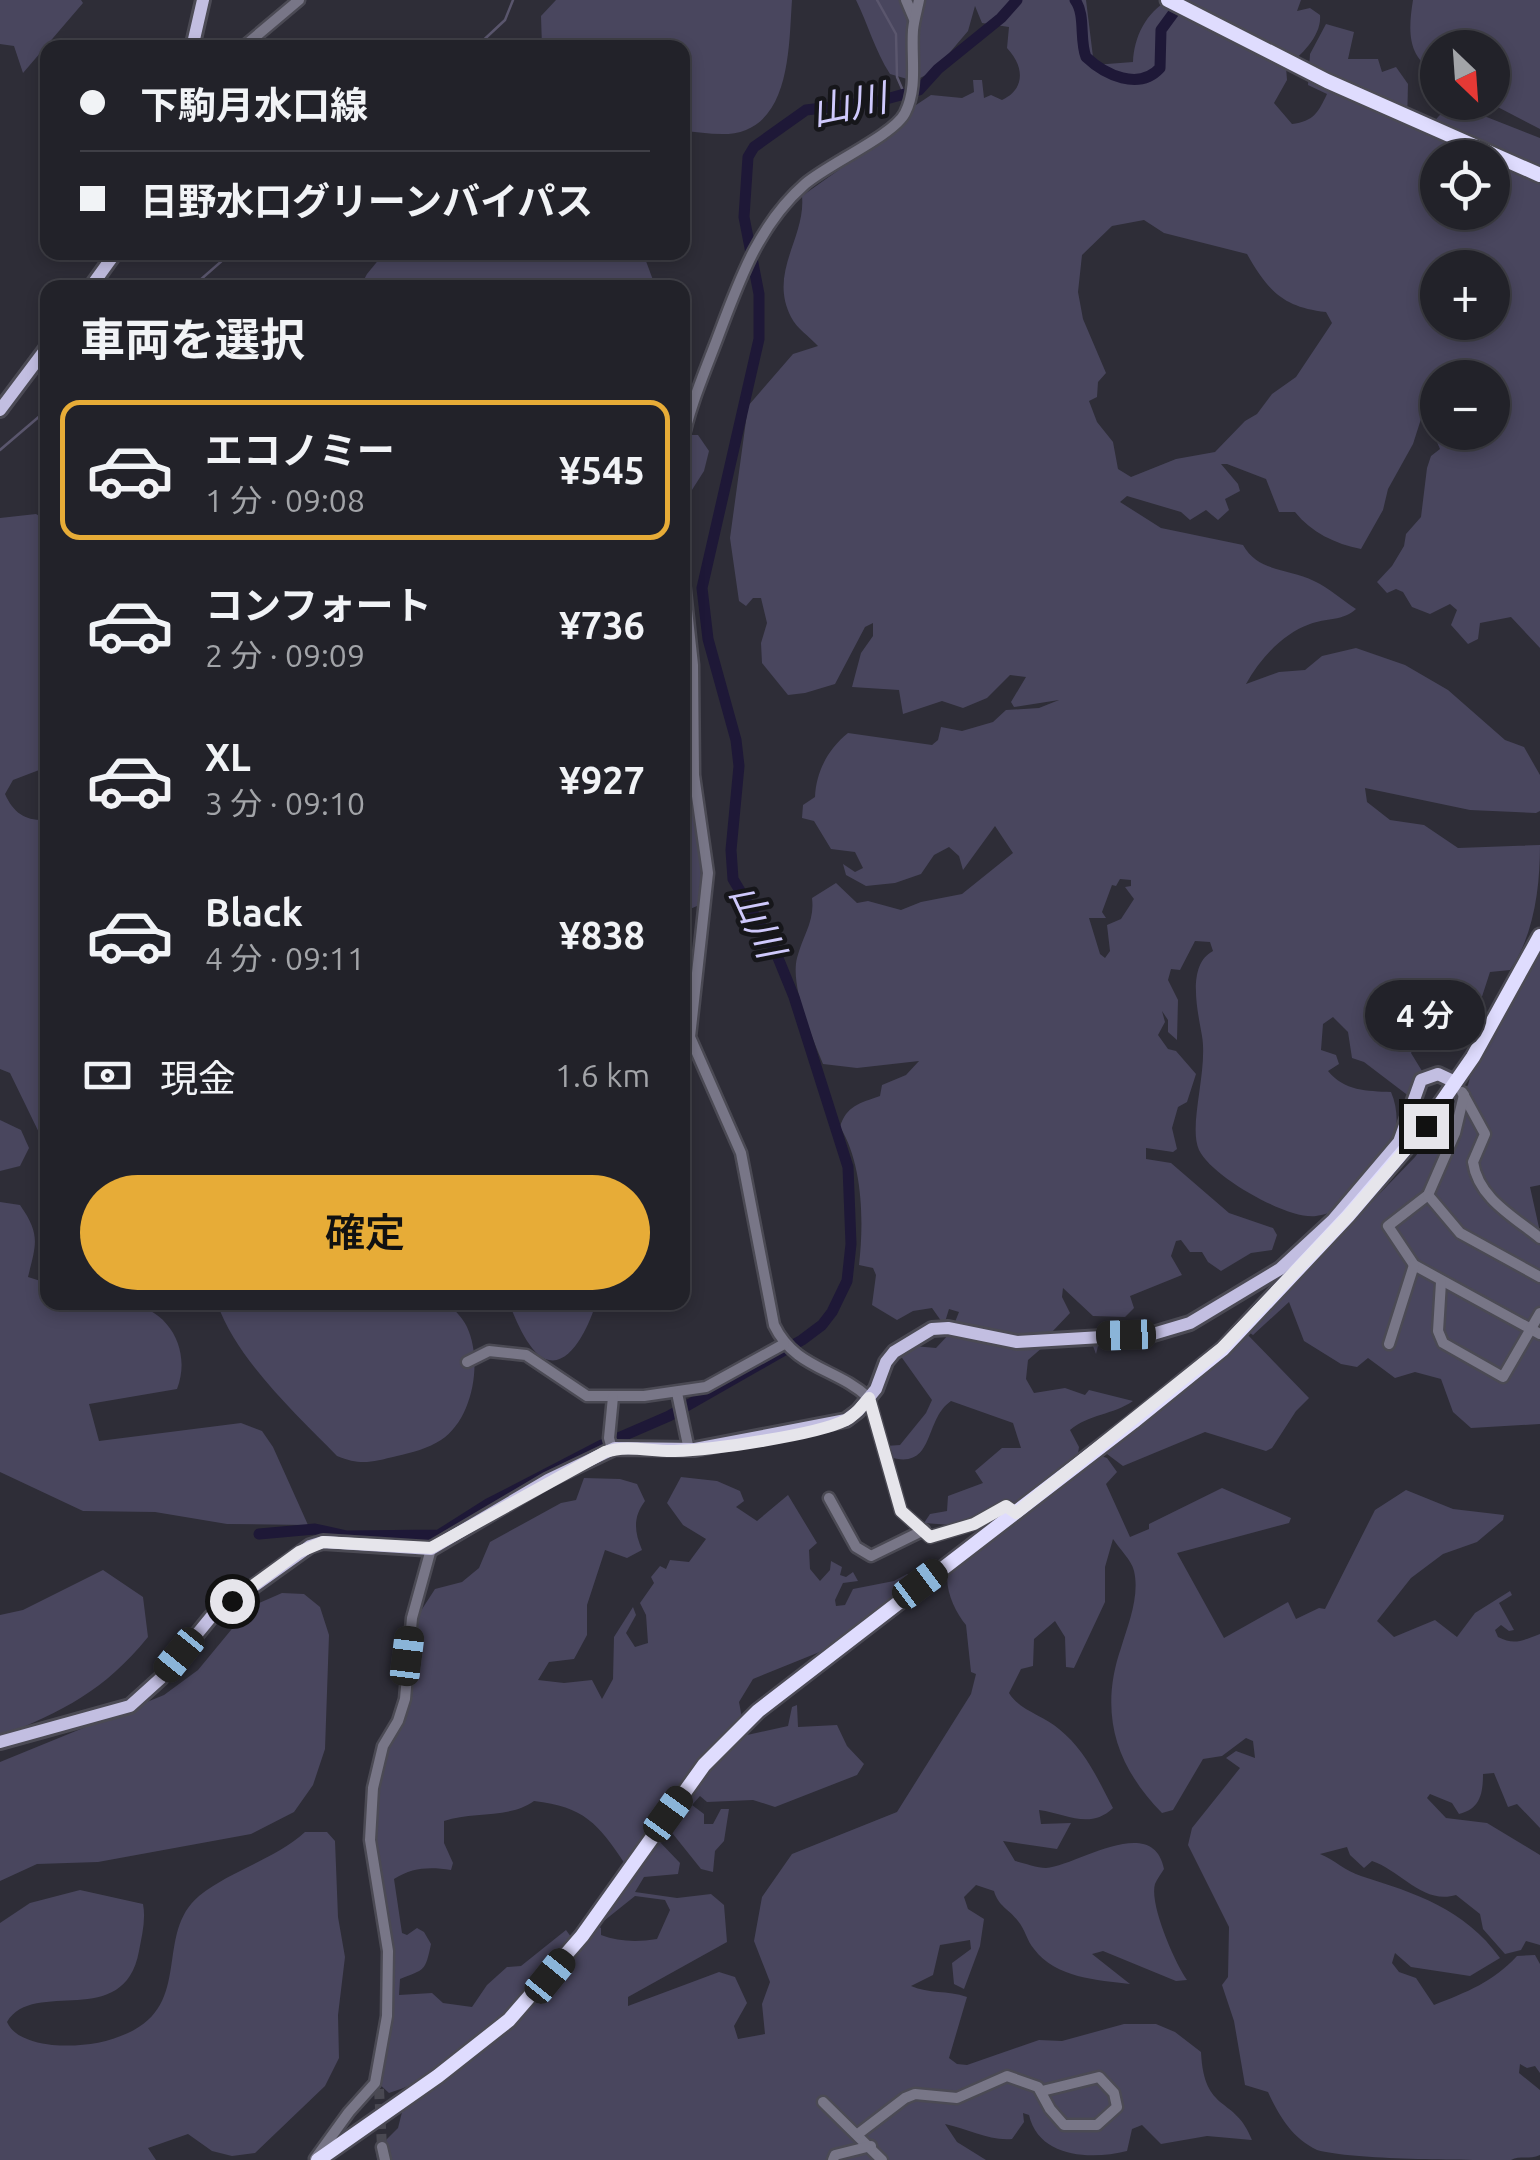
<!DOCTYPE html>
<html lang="ja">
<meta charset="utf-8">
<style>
:root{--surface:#222229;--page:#2a2a31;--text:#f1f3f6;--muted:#a2a4a8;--line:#3f3f46;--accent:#e7ac37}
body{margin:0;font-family:Ubuntu,"Noto Sans JP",sans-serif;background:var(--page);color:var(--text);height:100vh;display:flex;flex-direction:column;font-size:38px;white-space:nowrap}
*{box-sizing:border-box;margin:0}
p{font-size:32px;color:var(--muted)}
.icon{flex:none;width:55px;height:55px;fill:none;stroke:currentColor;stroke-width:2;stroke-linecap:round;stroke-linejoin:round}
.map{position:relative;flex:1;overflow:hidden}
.side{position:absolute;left:40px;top:280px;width:650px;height:1030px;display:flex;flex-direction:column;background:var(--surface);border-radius:20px;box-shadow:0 5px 15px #0003,0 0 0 2px var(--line)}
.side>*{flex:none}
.banner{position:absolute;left:40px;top:40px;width:650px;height:220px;border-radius:20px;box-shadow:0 5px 15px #0003,0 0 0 2px var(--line);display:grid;align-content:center;height:220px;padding:0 40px;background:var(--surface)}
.needle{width:65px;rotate:155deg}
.controls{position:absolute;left:1420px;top:30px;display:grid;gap:20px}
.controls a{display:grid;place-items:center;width:90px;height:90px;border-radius:50%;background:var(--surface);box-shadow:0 5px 15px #0003,0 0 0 2px var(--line);font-size:50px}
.end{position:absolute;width:45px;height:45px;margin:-22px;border:12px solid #e6e5eb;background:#111;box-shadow:0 0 0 5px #111}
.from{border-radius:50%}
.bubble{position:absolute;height:70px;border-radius:35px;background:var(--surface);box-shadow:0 5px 15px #0003,0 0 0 2px var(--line);font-size:32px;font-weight:600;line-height:70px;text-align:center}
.car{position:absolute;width:30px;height:60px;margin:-30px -15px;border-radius:12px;box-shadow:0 0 8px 2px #0007;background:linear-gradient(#222 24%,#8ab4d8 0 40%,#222 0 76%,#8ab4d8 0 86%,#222 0)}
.banner b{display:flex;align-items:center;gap:35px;height:95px;font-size:38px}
.banner b+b{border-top:2px solid var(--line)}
.banner i{width:25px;height:25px;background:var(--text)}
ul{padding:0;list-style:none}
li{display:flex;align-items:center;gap:30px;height:140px;margin:0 20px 15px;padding:0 20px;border:5px solid transparent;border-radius:20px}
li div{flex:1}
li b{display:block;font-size:38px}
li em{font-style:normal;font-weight:600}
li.current{border-color:var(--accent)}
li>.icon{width:90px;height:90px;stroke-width:1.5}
h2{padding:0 40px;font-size:45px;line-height:120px}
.pay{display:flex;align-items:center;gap:25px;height:110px;padding:0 40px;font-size:38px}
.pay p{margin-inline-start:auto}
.cta{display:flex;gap:20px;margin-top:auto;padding:20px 40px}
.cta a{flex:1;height:115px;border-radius:60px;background:var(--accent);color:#111;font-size:40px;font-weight:600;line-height:115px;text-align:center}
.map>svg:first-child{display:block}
.green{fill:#49465e;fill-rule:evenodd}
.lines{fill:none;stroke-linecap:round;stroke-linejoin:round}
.stream{stroke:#5a566d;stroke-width:2.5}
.river{stroke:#1e1837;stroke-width:11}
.minor-tunnel{stroke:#4a4952;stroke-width:10;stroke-dasharray:10 5;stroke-linecap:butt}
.minor-casing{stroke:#4b4a54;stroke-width:15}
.major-casing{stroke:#4b4a54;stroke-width:18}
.highway-casing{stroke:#4b4a54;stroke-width:19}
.minor{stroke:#787687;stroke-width:10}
.major{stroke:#c2bee1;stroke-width:12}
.highway{stroke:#dfdcfe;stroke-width:14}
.route{stroke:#e6e5eb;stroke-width:12}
.labels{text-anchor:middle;stroke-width:9;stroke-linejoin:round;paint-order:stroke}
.water-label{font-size:38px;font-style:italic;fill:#cfc9fc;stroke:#16161a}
</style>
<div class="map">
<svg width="1540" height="2160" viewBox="0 0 1540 2160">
<rect width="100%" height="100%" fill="#2e2d37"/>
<g class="green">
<path d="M0 0H81L83 3 23 73 14 46 0 44Z"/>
<path d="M556 0H792C789 40 791 112 746 130 727 138 703 132 683 131L682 48 542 47 541 16Z"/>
<path d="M856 0H1086L1094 65 1133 62C1134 37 1146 12 1169 0H1301L1297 11 1310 8 1320 15C1322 35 1302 55 1286 67L1287 80 1274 103 1292 124C1314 121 1318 113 1327 94L1308 85 1310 54 1326 24 1354 32 1348 59H1378L1382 72 1396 67 1408 84 1407 124 1426 130 1451 103 1540 138V648L1511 617 1480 623 1478 639 1468 644 1451 625 1457 610 1450 604 1430 614 1412 607 1403 592 1396 589 1387 593 1377 582 1392 566 1404 546 1406 534 1421 517 1427 468 1431 456 1440 449 1430 426 1431 418 1421 419 1413 444 1388 489 1383 510 1361 549C1335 544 1311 532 1295 512H1279L1266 479 1227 464H1221L1238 484 1240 491 1225 499 1229 510 1218 520 1206 510 1190 520 1181 512 1127 496 1120 502 1161 528 1243 545C1259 573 1289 568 1314 581 1329 588 1342 600 1356 609 1344 621 1325 618 1310 624 1282 634 1260 659 1246 684L1279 672 1305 670 1322 656 1356 648 1405 665 1448 690 1505 740 1524 747 1540 775V811L1536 813 1470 810 1365 788 1367 802 1390 820 1424 825 1458 848 1540 845C1540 888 1534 935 1510 970L1490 972 1476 1015 1470 1022C1439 1024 1428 1026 1411 1053L1422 1071 1410 1097 1364 1062 1352 1058 1348 1032 1333 1017 1323 1024 1321 1050 1336 1055 1339 1064 1328 1071C1344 1091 1367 1091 1391 1092 1397 1106 1398 1121 1395 1137 1393 1147 1349 1202 1338 1209 1334 1212 1322 1215 1316 1216 1288 1220 1212 1177 1199 1150 1188 1126 1208 1071 1202 1036 1198 1012 1186 965 1213 951L1210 942 1195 941 1180 970 1171 969 1168 980 1178 1000 1177 1040 1168 1032V1020L1162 1011 1165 1022 1158 1035 1168 1049 1176 1051 1196 1074 1187 1102 1178 1107 1172 1128 1177 1149 1173 1152 1146 1148V1159L1171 1163 1229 1213 1273 1228 1277 1235 1272 1250 1251 1253 1221 1271 1208 1262 1202 1252H1190L1181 1240 1176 1241 1171 1256 1182 1275 1130 1296 1134 1308 1125 1317 1093 1316 1063 1288 1062 1297 1070 1313 1051 1333 1006 1346 994 1345 1008 1348 1099 1342 1096 1354 1093 1346 1088 1344 1043 1347 1028 1360 1026 1379 1034 1393 1065 1388 1085 1395 1089 1390 1133 1401C1113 1415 1089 1414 1070 1430L1079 1447 1077 1460 1027 1502 964 1526 924 1523 930 1514 947 1511 948 1496 983 1483 975 1471 1002 1448H1021L1013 1423 951 1401C923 1420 936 1471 889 1457L886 1446 900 1445 926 1413 932 1400 900 1355 914 1346 936 1348 951 1332 959 1312 949 1309 944 1325 932 1308 913 1311 897 1320 872 1305 876 1275 873 1268 859 1265C864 1222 863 1164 840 1127 846 1106 860 1103 880 1096L882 1085 906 1075 919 1061 857 1068 823 1064C812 1037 790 986 797 958 803 935 815 921 812 898L836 883 857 903 868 901 901 910 921 902 962 894 1013 853 995 826 963 870 959 856 949 847 934 855 921 874 895 883 866 886 846 875 843 864 855 872 863 868 855 852 831 849 814 821 802 818 803 805 815 797C816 772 828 749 848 733L932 745 938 740 941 727 962 731 993 722 1006 710 1039 708 1059 700 1014 707 1011 702 1026 677 1010 675 987 698 963 708 942 701 903 714 899 690 852 687 861 653 873 636V623L865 627 835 684 805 693 788 695 762 663 761 643 767 623 761 598H753L746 606 739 601 730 538 748 406 793 354 818 346C809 336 797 329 791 317 768 272 806 238 802 196L864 152 910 109 931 95 962 98 974 92 973 80H982L984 98 991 95 1002 100C1026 89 1024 66 1007 48L1009 27 982 23 975 6 968 31 934 71 914 81 890 74C875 51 868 24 856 0ZM1438 158H1492V212H1438ZM1144 220 1164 233 1247 254C1268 291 1283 307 1326 312L1332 323 1296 377 1272 394 1257 414 1245 421 1215 452 1176 459 1131 477 1118 469 1113 442 1097 422 1089 401 1097 397 1098 382 1106 373 1083 319 1078 292 1082 255 1112 226ZM1438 268H1492V322H1438ZM1438 378H1492V432H1438ZM1120 879 1131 880V886L1125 887 1134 899 1121 919 1107 925 1110 951 1105 958 1100 954 1089 918H1106L1102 912 1112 885 1116 886Z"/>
<path d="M1413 0H1540V129L1490 103 1492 48H1438L1437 73C1407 58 1408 31 1413 0Z"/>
<path d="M385 252 643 253 653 280 649 288 360 287 367 274Z"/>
<path d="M683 435H698L709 451 704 471 683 504Z"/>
<path d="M36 514 48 521 47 767 13 780 5 794C14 814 26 821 47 820V1149L10 1073 0 1069V518Z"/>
<path d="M682 766 692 778 702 885 697 906 683 912Z"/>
<path d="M1540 947V1185L1530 1187 1540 1232V1424L1471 1428 1453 1412 1441 1379 1415 1372 1395 1378 1368 1358 1357 1367 1341 1364 1304 1341 1289 1302 1253 1335 1247 1331 1415 1157 1468 1085 1472 1070Z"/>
<path d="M0 1120 21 1130 29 1148 20 1166 0 1171Z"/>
<path d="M0 1202 20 1205C41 1235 36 1244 28 1277L47 1283 48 1302C73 1302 101 1299 126 1303 169 1308 192 1350 177 1389L89 1404 99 1441 241 1423 262 1431 273 1447 308 1525 227 1524 155 1512 83 1511 0 1472Z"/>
<path d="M217 1303H448C454 1310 463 1318 467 1327 483 1361 473 1419 441 1440 429 1448 411 1453 397 1456 372 1462 361 1466 337 1456 295 1413 237 1360 217 1303Z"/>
<path d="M509 1303V1302L596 1303C591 1320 573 1365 549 1360 530 1357 515 1318 509 1303Z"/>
<path d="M1244 1331 1309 1398 1296 1411 1272 1448 1266 1451 1205 1432 1123 1466 1103 1451Z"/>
<path d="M1098 1455 1107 1458 1117 1472 1106 1484 1130 1537 1149 1529V1524L1222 1488 1291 1518 1289 1523 1177 1553 1224 1638 1288 1602 1296 1619 1319 1608 1325 1609 1375 1510 1406 1490 1453 1509 1504 1515 1503 1520 1477 1542 1443 1554 1411 1578 1377 1621 1394 1637 1435 1620 1457 1637 1475 1613 1510 1591 1512 1595 1499 1603 1514 1630 1509 1631 1501 1625 1495 1630 1498 1637C1515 1646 1523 1640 1540 1634V1828L1517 1804 1508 1807 1494 1773 1483 1774C1483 1794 1480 1809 1459 1814L1452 1803 1430 1794 1427 1798 1446 1818 1487 1823 1540 1855V1945L1526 1941 1521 1950 1505 1954 1483 1929 1480 1914 1456 1895C1423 1905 1400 1870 1372 1861L1364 1868 1350 1855 1347 1847 1320 1854C1335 1860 1345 1871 1361 1876 1415 1893 1465 1909 1500 1958L1470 1976 1411 1967 1395 1953 1392 1963 1399 1972 1416 1978 1434 2005C1467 1992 1493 1982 1517 1956L1535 1955 1540 1964V2073L1535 2066 1527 2068 1520 2064 1519 2073 1540 2090V2155C1529 2160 1520 2155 1511 2160 1466 2160 1353 2160 1317 2150 1292 2138 1279 2116 1268 2092L1245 2085 1234 2021 1222 1985 1228 1977 1229 1927 1188 1845 1192 1828 1240 1768 1226 1758 1236 1751 1255 1758 1253 1741 1246 1738 1222 1756 1203 1759 1173 1810 1162 1813C1115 1765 1099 1712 1121 1648 1128 1625 1140 1596 1134 1571 1132 1561 1119 1548 1113 1539L1105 1567V1602L1074 1668 1066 1667 1065 1637 1055 1621 1034 1639 1033 1666 1021 1669 1009 1693C1020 1711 1043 1715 1059 1729 1086 1751 1097 1778 1113 1808 1090 1830 1067 1814 1039 1810L1041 1824 1071 1823 1057 1849 1003 1841 1015 1861C1024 1863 1037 1868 1046 1868 1076 1866 1153 1812 1164 1869 1161 1874 1157 1879 1155 1884 1149 1904 1175 1963 1187 1980L1176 1981 1103 1951 1092 1954 1130 1984C1097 1980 1056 1978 1034 1949 1027 1941 1025 1929 1018 1921 1009 1909 998 1906 994 1891L976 1885 964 1897 968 1909 984 1919 980 1946 964 1989 954 1984 952 1963 971 1949 970 1940 940 1945 933 1975 911 1986C929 1994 947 1990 967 1997L949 2058 957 2064 967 2065 1039 2040 1062 2041 1124 2024H1156L1175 2032 1201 2052C1204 2115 1235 2095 1252 2140L1207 2136 1161 2144 1142 2125 1132 2129 1127 2151C1091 2160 1039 2158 1029 2115L1023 2113 1024 2122 1012 2139C989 2141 968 2129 945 2124L957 2142 986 2160H377L376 2150 398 2128 403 2108 493 2038 550 1983 596 1925 601 1928V1935C619 1942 638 1942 657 1939L670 1910 665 1900 635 1896 605 1920 601 1918 656 1838 680 1863 678 1874 644 1877 635 1892 677 1898 711 1894 724 1905 727 1942 628 1997V2006L719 1972 735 1977 747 2003 734 2026 738 2039 765 2034 762 2004 770 1982 754 1941 762 1897 792 1854 897 1812 971 1694 976 1674 971 1672 966 1625C955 1612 944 1588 948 1571Z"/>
<path d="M681 1477 717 1481 740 1491 744 1501 736 1507 757 1521 788 1495 817 1543 809 1550 810 1569 820 1581 830 1570 831 1561 842 1567 840 1575 846 1577 853 1572 858 1581 843 1583 835 1600 836 1606 845 1605 853 1589 894 1581 907 1574 917 1580 832 1647 753 1679 739 1702 742 1718 630 1863 625 1864C598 1823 584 1807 534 1801 509 1819 473 1811 444 1821V1843L453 1863 451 1870C430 1867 413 1867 394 1879L402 1933 407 1935 417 1928 424 1932 431 1944C425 1972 425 1969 400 1979L399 1995 432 1993 443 2003 472 2007 487 1985 507 1967 521 1966 566 1930 574 1941C523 1996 463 2071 389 2093L377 2082 395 1970 372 1834 378 1776 387 1748 404 1718 415 1620 435 1589 462 1582 479 1568 490 1542 561 1503 576 1500 584 1478 620 1479 637 1484 645 1501C633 1517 634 1531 642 1550L627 1558 605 1550 587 1605V1635L574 1659 549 1662 538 1680 564 1683 592 1680 602 1699 613 1679 614 1637 633 1607 636 1615 626 1633 635 1647 648 1643 646 1615 640 1603 654 1583 651 1577 660 1566 666 1569 670 1560 689 1562 706 1539 683 1525 667 1503Z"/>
<path d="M103 1570 143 1597 148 1637C103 1692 64 1710 0 1737V1615L23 1610Z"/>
<path d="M282 1593 304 1594 320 1607 329 1635 325 1749 313 1785 294 1812 251 1834 98 1862 37 1864 0 1881V1762L164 1695 198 1670 250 1607Z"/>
<path d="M797 1705 798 1727 837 1725 847 1746 864 1764 857 1775 775 1807 753 1800 707 1802 700 1796 692 1805 704 1814V1824H713L721 1809H729L724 1841 715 1851 713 1872 701 1869 665 1824 738 1737 788 1726 792 1707Z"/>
<path d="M305 1832H327L335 1841 338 1917 345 1957 338 2015 339 2058 325 2086 255 2153 232 2156 212 2151 188 2134 148 2148 156 2160H0V1923L30 1903 80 1890 143 1904C146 1920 142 1935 139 1951 124 2032 34 1977 7 2022 14 2038 36 2043 52 2045 79 2047 104 2044 128 2033 193 2004 154 1934 199 1896 231 1870 274 1860 305 1832Z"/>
</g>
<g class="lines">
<g class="stream">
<path d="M877 0 896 34 897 77 904 93"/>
<path d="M475 48 505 20 513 0"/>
<path d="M191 288 232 252"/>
<path d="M0 450 48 409"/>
</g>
<g class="river">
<path d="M1075 0C1086 15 1079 39 1086 57 1105 75 1139 91 1160 68L1161 30 1183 0"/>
<path d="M259 1534 315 1529 347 1536 439 1535 488 1504 602 1445 669 1416 802 1340 822 1325 832 1312 847 1281 851 1244 848 1167 794 997 774 948 733 879 731 850 739 766 736 740 708 639 702 588 759 339V294L744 217 748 157 754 147 806 110 879 101 919 90 938 69 1001 18 1017 0"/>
</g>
<path class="minor-tunnel" d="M379 2089 382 2147"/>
<g class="minor-casing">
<g id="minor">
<path d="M906 0 914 19"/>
<path d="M242 48 299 0"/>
<path d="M682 444C689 409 703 376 716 342 738 284 757 226 805 184 828 164 894 135 905 113 918 87 911 58 913 30 914 20 917 10 919 0"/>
<path d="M682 563 693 665 694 775 708 873 690 1037 741 1153 774 1325C795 1369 837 1368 869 1398L901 1511 930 1537 973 1524 1006 1506 1016 1513"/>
<path d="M1462 1092 1485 1134 1473 1162C1478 1198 1514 1217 1540 1238"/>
<path d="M1464 1095 1455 1133 1428 1195 1388 1226 1414 1265 1540 1334"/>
<path d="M1428 1195 1460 1233 1540 1277"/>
<path d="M1441 1282 1438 1331 1443 1343 1503 1377 1540 1313"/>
<path d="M1389 1344 1414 1265"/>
<path d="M467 1362 489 1351 526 1355 587 1396H644L706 1387 784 1344"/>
<path d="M677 1393 689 1450"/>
<path d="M612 1449 609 1438 613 1397"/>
<path d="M829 1498 856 1547 871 1556 924 1530"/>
<path d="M823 2102 882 2160"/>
<path d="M858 2134 905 2098 915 2094 957 2098 1007 2076 1038 2087 1050 2109 1064 2125H1097L1117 2107 1114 2093 1099 2077 1042 2091"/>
<path d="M382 2147 385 2160"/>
<path d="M315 2159 349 2112 375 2083 387 2016 388 1951 370 1840 373 1788 383 1746 398 1721 405 1699 412 1618 431 1549"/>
<path d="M833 2160 835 2155 871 2146"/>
</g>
</g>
<g class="major-casing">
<g id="major">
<path d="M192 48 203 0"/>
<path d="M90 288 116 252"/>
<path d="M0 410 48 346"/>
<path d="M0 1742 130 1706 161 1678 211 1617 310 1546 323 1542 431 1549 548 1480 615 1448 695 1449 846 1420 858 1411 876 1389 886 1362 894 1352 932 1329 948 1328 1017 1342 1153 1334 1190 1323 1280 1269 1333 1220 1399 1142 1421 1080 1438 1074 1455 1082"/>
</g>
</g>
<g class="highway-casing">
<g id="highway">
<path d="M1168 0 1327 81 1540 175"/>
<path d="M318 2160 438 2076 509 2020 582 1936 704 1765 758 1711 1133 1422 1223 1349 1348 1216 1425 1126 1473 1057 1540 936"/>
</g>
</g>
<use href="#minor" class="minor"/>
<use href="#major" class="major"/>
<use href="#highway" class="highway"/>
</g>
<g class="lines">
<path class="route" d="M232 1601 299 1552 323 1542 431 1548 605 1452C629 1444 651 1452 675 1451 711 1450 817 1435 846 1420 856 1415 862 1406 869 1398L901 1511 930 1537 974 1524 1006 1506 1016 1513 1222 1348 1348 1216 1426 1126"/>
</g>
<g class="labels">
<g class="water-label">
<text transform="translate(849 105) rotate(-12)" y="13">山川</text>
<text transform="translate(757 921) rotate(65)" y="13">山川</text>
</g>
</g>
</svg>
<div class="controls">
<a><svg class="needle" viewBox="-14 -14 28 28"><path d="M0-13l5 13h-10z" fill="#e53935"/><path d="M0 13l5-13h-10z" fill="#a2a4a8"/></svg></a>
<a><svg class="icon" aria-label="locate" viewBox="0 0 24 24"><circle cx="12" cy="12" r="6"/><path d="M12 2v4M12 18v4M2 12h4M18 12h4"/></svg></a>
<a>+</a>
<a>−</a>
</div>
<i class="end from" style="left:232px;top:1601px"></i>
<i class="end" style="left:1426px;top:1126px"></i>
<div class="bubble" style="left:1365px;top:980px;width:120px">4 分</div>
<i class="car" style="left:1126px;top:1335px;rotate:268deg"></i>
<i class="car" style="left:920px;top:1584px;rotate:53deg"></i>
<i class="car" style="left:179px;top:1655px;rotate:219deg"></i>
<i class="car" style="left:407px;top:1656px;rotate:7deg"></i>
<i class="car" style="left:668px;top:1814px;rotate:36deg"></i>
<i class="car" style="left:550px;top:1976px;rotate:39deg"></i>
<div class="banner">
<b><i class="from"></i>下駒月水口線</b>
<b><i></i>日野水口グリーンバイパス</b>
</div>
<section class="side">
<h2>車両を選択</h2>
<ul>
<li class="current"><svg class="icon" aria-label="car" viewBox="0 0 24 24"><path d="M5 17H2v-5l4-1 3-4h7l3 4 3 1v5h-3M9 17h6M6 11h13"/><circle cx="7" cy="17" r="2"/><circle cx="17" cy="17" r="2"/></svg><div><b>エコノミー</b><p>1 分 · 09:08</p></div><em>¥545</em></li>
<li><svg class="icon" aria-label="car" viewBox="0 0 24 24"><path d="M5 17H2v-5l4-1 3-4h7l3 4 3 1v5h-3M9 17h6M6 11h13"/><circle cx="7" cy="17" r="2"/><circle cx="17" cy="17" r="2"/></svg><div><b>コンフォート</b><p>2 分 · 09:09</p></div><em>¥736</em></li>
<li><svg class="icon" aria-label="car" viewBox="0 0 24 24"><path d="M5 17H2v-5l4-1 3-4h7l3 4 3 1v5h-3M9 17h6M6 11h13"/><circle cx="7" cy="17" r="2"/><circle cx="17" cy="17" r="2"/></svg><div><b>XL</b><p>3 分 · 09:10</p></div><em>¥927</em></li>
<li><svg class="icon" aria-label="car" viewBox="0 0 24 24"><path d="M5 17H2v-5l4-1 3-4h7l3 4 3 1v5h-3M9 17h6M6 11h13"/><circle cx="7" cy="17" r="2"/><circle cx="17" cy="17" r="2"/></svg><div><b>Black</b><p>4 分 · 09:11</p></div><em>¥838</em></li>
</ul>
<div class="pay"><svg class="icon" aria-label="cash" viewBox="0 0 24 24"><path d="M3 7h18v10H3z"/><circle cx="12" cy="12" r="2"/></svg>現金<p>1.6 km</p></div>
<div class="cta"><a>確定</a></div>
</section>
</div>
